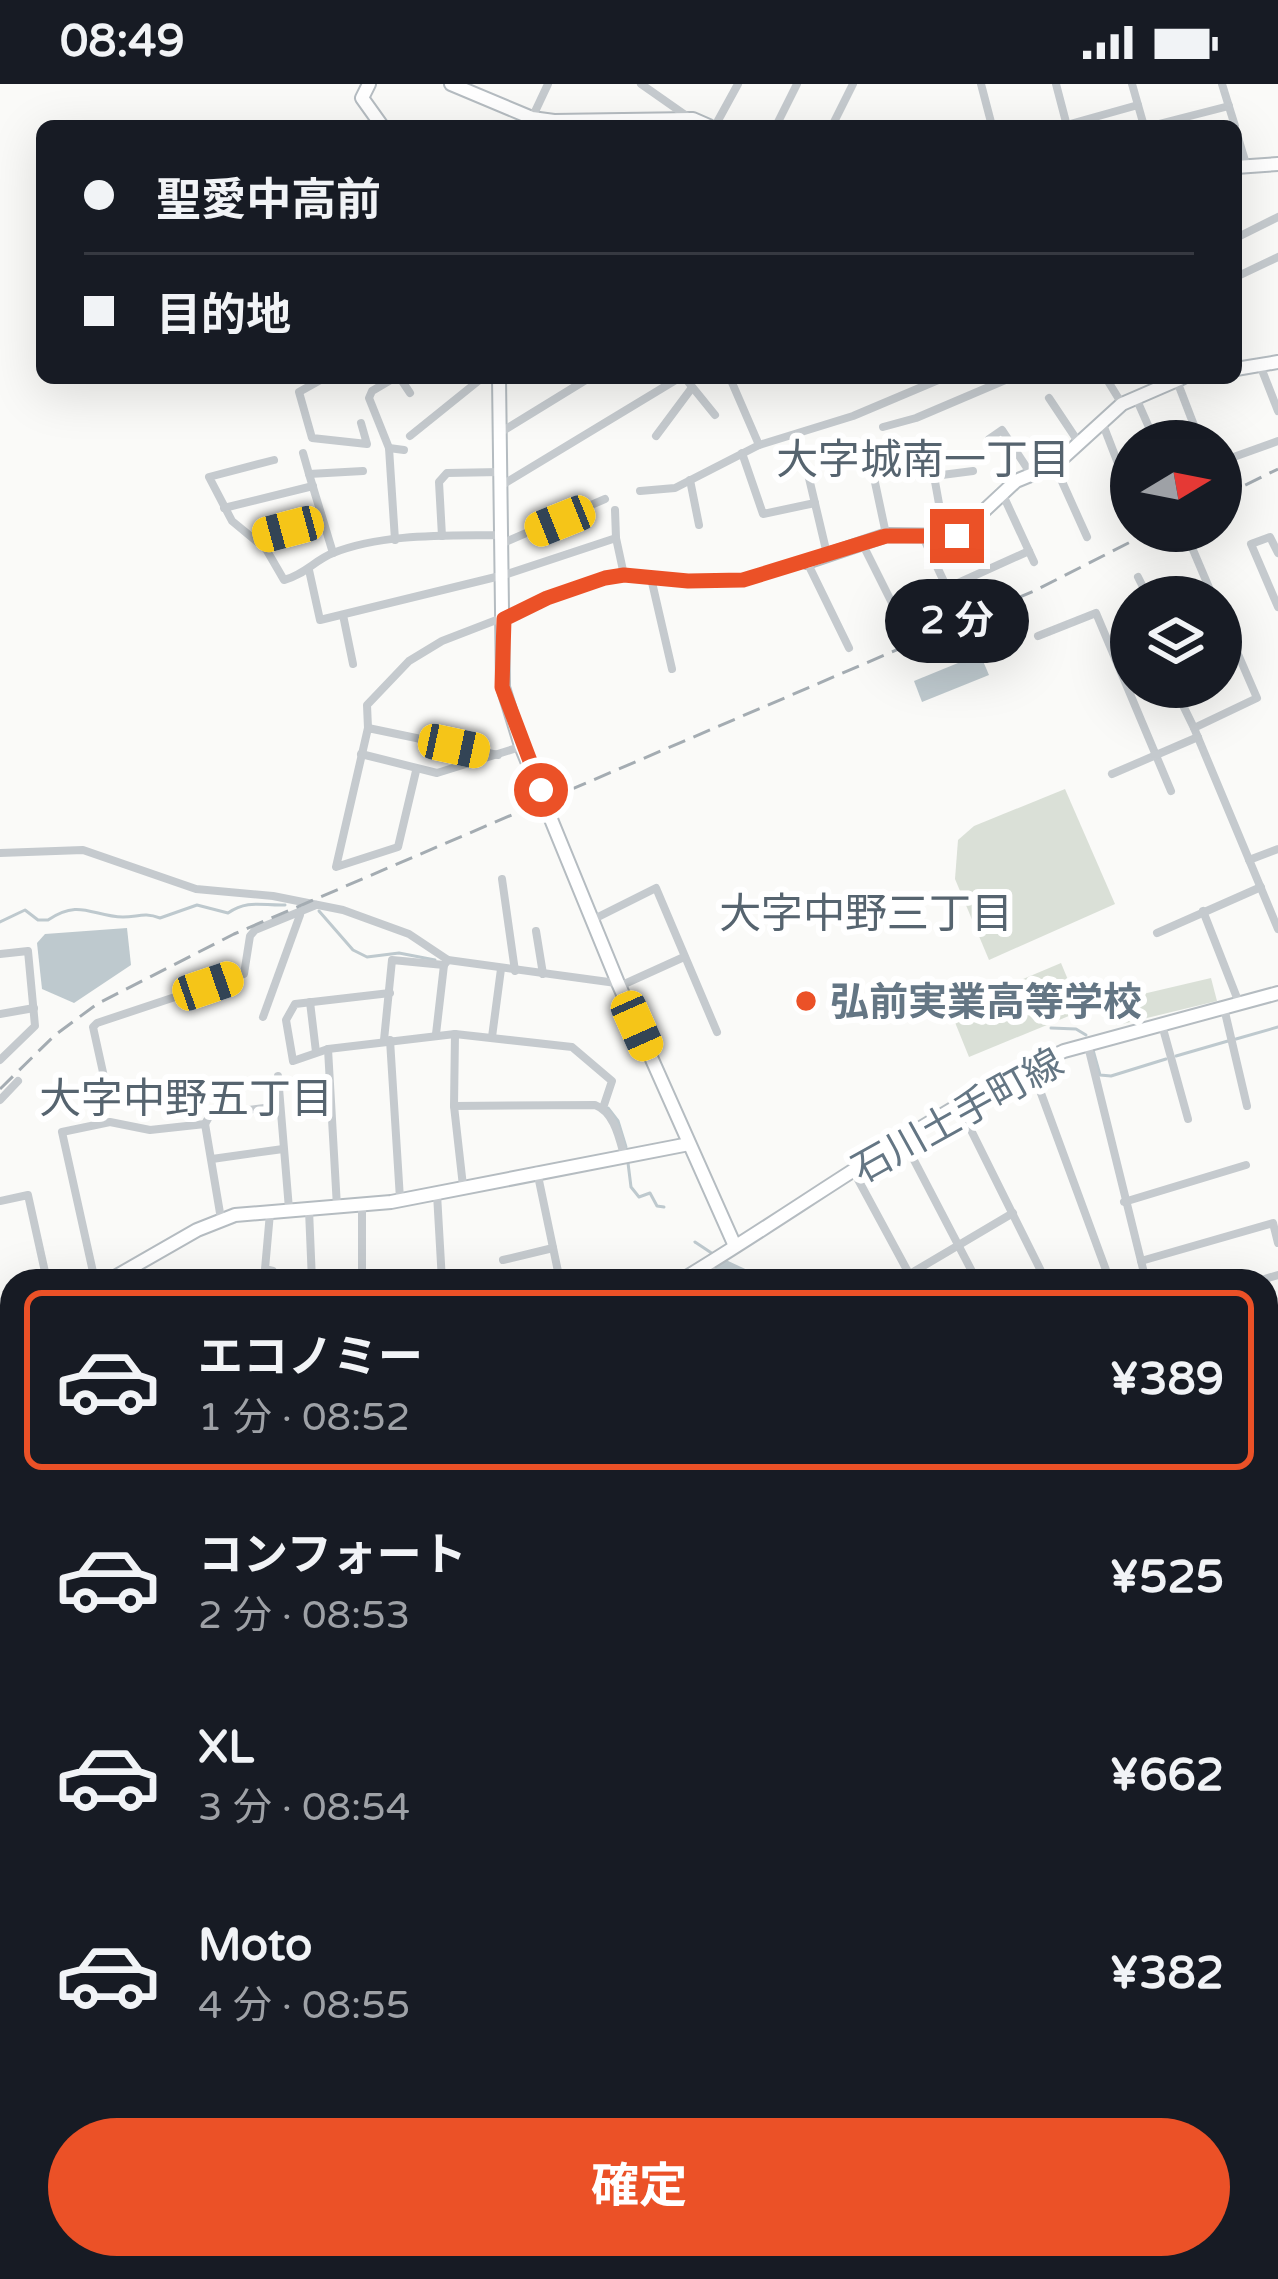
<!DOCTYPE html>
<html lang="ja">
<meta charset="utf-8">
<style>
:root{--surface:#171b24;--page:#242831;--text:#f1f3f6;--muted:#9ea1a6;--line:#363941;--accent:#eb5127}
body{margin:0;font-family:"Varela Round","Noto Sans JP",sans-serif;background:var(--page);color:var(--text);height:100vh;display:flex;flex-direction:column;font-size:45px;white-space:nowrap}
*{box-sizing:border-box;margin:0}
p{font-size:39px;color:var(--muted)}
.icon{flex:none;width:66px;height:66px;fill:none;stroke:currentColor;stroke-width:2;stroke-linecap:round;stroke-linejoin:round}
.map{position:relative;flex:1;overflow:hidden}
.sheet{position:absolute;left:0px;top:1185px;width:1278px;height:1011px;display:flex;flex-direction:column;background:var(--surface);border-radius:36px 36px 0 0;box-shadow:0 12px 48px #0002}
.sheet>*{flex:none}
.banner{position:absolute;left:36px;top:36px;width:1206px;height:264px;border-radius:18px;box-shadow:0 12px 48px #0002;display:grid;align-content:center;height:264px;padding:0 48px;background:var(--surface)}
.needle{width:78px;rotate:80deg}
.controls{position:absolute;left:1110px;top:336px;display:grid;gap:24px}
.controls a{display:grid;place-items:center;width:132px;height:132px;border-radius:50%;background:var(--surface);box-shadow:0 12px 48px #0002;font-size:60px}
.end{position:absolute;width:54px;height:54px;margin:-27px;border:15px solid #eb5127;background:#fff;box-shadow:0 0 0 6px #fff}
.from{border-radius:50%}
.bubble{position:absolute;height:84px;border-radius:42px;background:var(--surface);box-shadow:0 12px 48px #0002;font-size:39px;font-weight:700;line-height:84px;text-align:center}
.car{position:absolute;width:36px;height:72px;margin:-36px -18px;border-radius:15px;box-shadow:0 0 9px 3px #0007;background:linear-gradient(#f5c518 24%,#345 0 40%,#f5c518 0 76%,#345 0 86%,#f5c518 0)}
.banner b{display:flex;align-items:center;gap:42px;height:114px;font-size:45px}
.banner b+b{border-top:3px solid var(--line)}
.banner i{width:30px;height:30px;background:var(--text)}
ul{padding:21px 0 0;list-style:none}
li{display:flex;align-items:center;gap:36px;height:180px;margin:0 24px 18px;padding:0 24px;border:6px solid transparent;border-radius:18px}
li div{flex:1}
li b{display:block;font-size:45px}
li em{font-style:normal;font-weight:700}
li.current{border-color:var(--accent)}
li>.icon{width:108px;height:108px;stroke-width:1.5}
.button{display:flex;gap:24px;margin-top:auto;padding:24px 48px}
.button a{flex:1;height:138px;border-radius:72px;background:var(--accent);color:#fff;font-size:48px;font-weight:700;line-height:138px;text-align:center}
.status{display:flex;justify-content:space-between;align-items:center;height:84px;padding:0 60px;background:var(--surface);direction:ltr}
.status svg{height:33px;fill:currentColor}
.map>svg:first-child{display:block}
.green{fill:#dae0d7}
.water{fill:#bec9ce}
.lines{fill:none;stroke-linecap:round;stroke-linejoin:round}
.stream{stroke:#bec9ce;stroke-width:3}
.river{stroke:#bec9ce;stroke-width:16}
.secondary-casing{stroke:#b5bcc1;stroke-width:16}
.street{stroke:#c5cace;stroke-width:8}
.secondary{stroke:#fff;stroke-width:12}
.rail{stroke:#a4acb2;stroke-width:3;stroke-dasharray:18 9;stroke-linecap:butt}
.route{stroke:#eb5127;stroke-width:15}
.poi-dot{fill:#eb5127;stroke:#fff;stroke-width:4.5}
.labels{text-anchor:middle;stroke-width:12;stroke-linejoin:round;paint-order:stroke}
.poi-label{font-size:39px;font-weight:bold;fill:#647684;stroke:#fff;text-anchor:start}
.street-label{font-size:39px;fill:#647684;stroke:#fff}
.neighbourhood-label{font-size:42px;fill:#56646f;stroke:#fff}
</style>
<div class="status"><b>08:49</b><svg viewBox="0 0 49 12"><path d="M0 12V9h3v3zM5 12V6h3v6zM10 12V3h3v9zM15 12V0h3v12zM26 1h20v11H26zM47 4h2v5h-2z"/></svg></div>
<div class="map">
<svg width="1278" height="2195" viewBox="0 0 1278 2195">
<rect width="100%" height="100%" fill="#fafaf8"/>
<g class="green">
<path d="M1065 705 1115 820 989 876 955 795 958 756 974 742Z"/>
<path d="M1061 879 1081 927 969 973 950 926Z"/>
<path d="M1211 894 1217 917 1118 941 1109 937 1106 925 1113 917Z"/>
<path d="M1266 1271H1278V1485L1266 1489Z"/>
<path d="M1278 1852V1953L1266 1959V1857Z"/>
</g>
<g class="water">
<path d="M980 570 989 591 922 618 914 597Z"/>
<path d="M127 844 131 881 74 919 42 905 37 859 45 850Z"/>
</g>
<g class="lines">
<g class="stream">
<path d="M319 827 353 866 367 873 399 869 435 876"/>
<path d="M0 838 25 826 38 836H48C80 814 93 833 123 833 138 833 144 828 160 834L197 821 228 829C248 815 263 822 285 821"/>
<path d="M1051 944 1076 945 1086 951"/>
<path d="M1236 955 1278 943"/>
<path d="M1093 966 1100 991 1111 992 1166 975"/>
<path d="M1176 972 1228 957"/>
<path d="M142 1012 254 999"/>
<path d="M608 1024 618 1037 626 1063"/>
<path d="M628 1079 631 1103 639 1113 650 1109 657 1122 664 1123"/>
<path d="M695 1158 713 1170"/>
<path d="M1266 1349 1278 1356"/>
</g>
<g class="river">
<path d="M720 1182 752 1197"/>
<path d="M1266 1506 1278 1503"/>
<path d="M1266 2001 1278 1999"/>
</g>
<g class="secondary-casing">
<g id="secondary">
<path d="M369 0 362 14 382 42"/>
<path d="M451 0 532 34 554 37 693 35 709 42"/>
<path d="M1236 83 1278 80"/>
<path d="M1236 285 1278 278"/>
<path d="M499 294 503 603 521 662 618 899 735 1162"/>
<path d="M807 478 887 451 957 452 1016 397 1055 381 1122 320 1182 294"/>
<path d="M108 1197 197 1146 235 1131 391 1118 689 1060"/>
<path d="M680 1197C805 1122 932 1026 1064 967L1278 909"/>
<path d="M0 1230 12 1227"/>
<path d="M0 1612 12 1604"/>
<path d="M1266 1623 1278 1618"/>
<path d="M521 2184 525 2195"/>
<path d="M835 2184 839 2195"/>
<path d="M1163 2195V2184"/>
</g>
</g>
<g class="street">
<path d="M641 0 691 35"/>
<path d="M981 0 992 42"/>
<path d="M1056 0 1067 42"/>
<path d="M1132 0 1138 21"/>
<path d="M1222 0 1235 42"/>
<path d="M532 34 548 0"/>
<path d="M715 42 738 0"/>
<path d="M776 42 797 0"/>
<path d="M832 42 853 0"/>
<path d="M1063 42 1138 21 1144 42"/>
<path d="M1151 42 1229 22"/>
<path d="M1236 47 1246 80"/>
<path d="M1236 154 1278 133"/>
<path d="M1236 193 1278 173"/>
<path d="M1260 281 1278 327"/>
<path d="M324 294 299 308 312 354 367 360 361 339"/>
<path d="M394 294 372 307 369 314 389 364 395 456"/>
<path d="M400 294 410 309"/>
<path d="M685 294 715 331"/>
<path d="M730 294 759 361"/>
<path d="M1106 294 1122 320"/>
<path d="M1177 297 1200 357"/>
<path d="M1049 314 1079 359"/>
<path d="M1136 314 1155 357"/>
<path d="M1102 338 1131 413"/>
<path d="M883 343 916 334 1010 294"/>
<path d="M501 348 589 294"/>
<path d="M410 352 482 294"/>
<path d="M656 352 691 305"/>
<path d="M989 355 1002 346 1031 390"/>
<path d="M389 364 404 366"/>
<path d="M303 369 309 390"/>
<path d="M742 369 763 430 815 419"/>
<path d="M804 373 827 470"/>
<path d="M1228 375 1278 357"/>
<path d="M274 376 209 393 232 437 266 465 284 496C304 491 315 476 333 469 384 449 447 452 502 451"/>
<path d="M1055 382 1087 453"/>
<path d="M934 392 945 453"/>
<path d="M690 396 699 441"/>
<path d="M502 401 679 294"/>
<path d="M640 407 675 404 759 361 853 332 943 294"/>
<path d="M1003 411 1034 478"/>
<path d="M224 424 313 402"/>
<path d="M615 426 616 454"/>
<path d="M1185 447 1213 513"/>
<path d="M886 450 873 389 934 392 973 387"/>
<path d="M442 452 439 398 447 389 500 388"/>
<path d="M923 453 947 504 1029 467"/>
<path d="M254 454 322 435"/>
<path d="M503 459 605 415"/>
<path d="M862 459 905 545"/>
<path d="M333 469 309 390 363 387"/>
<path d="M1278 469 1270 453 1251 460 1278 523"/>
<path d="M309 486 320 536 504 491 616 454 624 491"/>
<path d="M1138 493 1148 513"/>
<path d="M651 494 672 585"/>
<path d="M343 531 353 580"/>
<path d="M1221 531 1257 614 1194 644 1278 845"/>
<path d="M1038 552 1096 529 1171 707"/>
<path d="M1174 603 1194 644"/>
<path d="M368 644 367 621 409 577 442 557 605 494C634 489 663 496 692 497 733 498 768 490 807 478L849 564"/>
<path d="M361 670 437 689 520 663"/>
<path d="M416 687 398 763 336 783 368 644 498 671"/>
<path d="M1112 690 1198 653"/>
<path d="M0 769 83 766 196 805 273 812 343 826 409 850 448 876 616 899"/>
<path d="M1249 776 1278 765"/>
<path d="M502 795 515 887"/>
<path d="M1203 827 1239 919"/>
<path d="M592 836 656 804 717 948"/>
<path d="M536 847 543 890"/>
<path d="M1157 849 1261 803"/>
<path d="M0 870 28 867 35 942 0 976"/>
<path d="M620 902 684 873"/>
<path d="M390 909 295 920 286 936 293 977 328 965 455 950"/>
<path d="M310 918 316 968"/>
<path d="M1224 924 1247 1022"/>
<path d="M0 930 34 924"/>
<path d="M263 933 300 831"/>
<path d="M1162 941 1188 1035"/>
<path d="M436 950 444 881"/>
<path d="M492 953 501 885"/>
<path d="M384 956 392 876 444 881 448 876"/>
<path d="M390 956 400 1115"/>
<path d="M1088 962 1146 1197"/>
<path d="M328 965 337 1123"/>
<path d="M1031 982 1110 1197"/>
<path d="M278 992 289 1125"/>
<path d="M108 1011 93 943 97 939 244 890 250 852 255 846 316 821"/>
<path d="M0 1016 18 997"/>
<path d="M454 1022 595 1021C614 1028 619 1053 624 1071"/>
<path d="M959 1022 1046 1197"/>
<path d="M205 1040 210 1031 280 1022"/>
<path d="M904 1057 977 1197"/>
<path d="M212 1075 283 1065"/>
<path d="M537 1087 560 1197"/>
<path d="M854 1088 913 1197"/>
<path d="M463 1102 454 1022 455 950 572 963 612 997 603 1024"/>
<path d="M437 1110 442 1197"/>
<path d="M0 1117 28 1111 47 1197"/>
<path d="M1124 1118 1246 1081"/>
<path d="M362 1121V1197"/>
<path d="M309 1126 312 1197"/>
<path d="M270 1129 265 1185 273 1187 278 1197"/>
<path d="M503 1176 553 1164"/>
<path d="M1141 1177 1273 1139 1278 1159"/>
<path d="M707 1181 722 1197"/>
<path d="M136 1182 144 1197"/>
<path d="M95 1197 62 1048 110 1038 150 1046 205 1040 221 1135"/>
<path d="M898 1197 1013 1129"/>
<path d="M1258 1197 1278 1191"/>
<path d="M0 1351 12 1348"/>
<path d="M0 1464 12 1465"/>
<path d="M0 1535 12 1551"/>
<path d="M1266 1541 1278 1538"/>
<path d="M1266 1573 1278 1578"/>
<path d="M0 1690 12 1709"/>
<path d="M0 1736 12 1728"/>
<path d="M0 1761 12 1780"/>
<path d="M0 1908 12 1901"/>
<path d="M0 2003 12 2021"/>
<path d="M152 2184 183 2195"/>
<path d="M336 2184 353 2195"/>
<path d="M604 2184 608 2195"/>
<path d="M660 2184 664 2195"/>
<path d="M718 2184 722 2195"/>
<path d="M775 2184 779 2195"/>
<path d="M873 2184 875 2195"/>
<path d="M928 2184 932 2195"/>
<path d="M959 2184 963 2195"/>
<path d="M1018 2194 1039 2195"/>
<path d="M1 2195 12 2164"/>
<path d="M64 2195 68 2184"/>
<path d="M225 2195 228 2184"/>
<path d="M421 2195 422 2184"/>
<path d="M1086 2195V2184"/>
<path d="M1273 2195 1274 2183 1278 2185"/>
</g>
<use href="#secondary" class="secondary"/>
<g class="rail">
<path d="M1221 413 1278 385"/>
<path d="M0 1005 55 951 97 920 234 850 1034 507 1152 447"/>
</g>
</g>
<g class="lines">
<path class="route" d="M541 706 502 603 504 535 547 514 605 494 624 491 688 497 743 496 886 452H957"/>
</g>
<circle class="poi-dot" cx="806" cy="917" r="12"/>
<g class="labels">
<g class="poi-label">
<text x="830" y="931">弘前実業高等学校</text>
</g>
<g class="street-label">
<text transform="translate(957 1031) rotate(-29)" y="14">石川土手町線</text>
</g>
<g class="neighbourhood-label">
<text x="923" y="390">大字城南一丁目</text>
<text x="866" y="844">大字中野三丁目</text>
<text x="186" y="1029">大字中野五丁目</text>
</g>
</g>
</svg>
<div class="controls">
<a><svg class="needle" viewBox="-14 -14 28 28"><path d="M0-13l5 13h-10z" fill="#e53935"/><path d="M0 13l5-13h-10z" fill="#9ea1a6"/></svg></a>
<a><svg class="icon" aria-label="layers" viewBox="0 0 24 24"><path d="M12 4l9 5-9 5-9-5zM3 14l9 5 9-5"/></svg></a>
</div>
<i class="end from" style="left:541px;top:706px"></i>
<i class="end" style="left:957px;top:452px"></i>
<div class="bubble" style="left:885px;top:495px;width:144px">2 分</div>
<i class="car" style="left:560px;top:437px;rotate:248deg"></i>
<i class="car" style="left:288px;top:445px;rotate:255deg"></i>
<i class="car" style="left:454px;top:662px;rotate:102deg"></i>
<i class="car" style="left:208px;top:902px;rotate:71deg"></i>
<i class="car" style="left:637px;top:942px;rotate:156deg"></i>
<div class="banner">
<b><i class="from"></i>聖愛中高前</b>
<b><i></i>目的地</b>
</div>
<section class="sheet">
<ul>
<li class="current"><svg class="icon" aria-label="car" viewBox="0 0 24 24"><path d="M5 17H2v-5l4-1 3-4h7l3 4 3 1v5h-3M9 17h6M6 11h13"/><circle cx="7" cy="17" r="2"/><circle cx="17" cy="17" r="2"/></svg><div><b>エコノミー</b><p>1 分 · 08:52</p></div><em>¥389</em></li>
<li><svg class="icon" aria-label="car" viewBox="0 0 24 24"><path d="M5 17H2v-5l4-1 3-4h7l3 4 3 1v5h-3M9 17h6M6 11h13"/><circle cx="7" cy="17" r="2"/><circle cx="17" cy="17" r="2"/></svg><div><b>コンフォート</b><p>2 分 · 08:53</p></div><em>¥525</em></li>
<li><svg class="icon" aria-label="car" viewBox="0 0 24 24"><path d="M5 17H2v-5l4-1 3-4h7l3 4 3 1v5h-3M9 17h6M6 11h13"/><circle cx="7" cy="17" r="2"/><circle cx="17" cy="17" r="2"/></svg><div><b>XL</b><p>3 分 · 08:54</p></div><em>¥662</em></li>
<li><svg class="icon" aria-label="car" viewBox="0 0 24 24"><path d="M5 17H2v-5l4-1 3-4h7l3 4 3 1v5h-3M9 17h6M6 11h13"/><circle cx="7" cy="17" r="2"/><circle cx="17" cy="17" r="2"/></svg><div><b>Moto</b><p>4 分 · 08:55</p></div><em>¥382</em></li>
</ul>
<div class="button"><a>確定</a></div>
</section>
</div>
